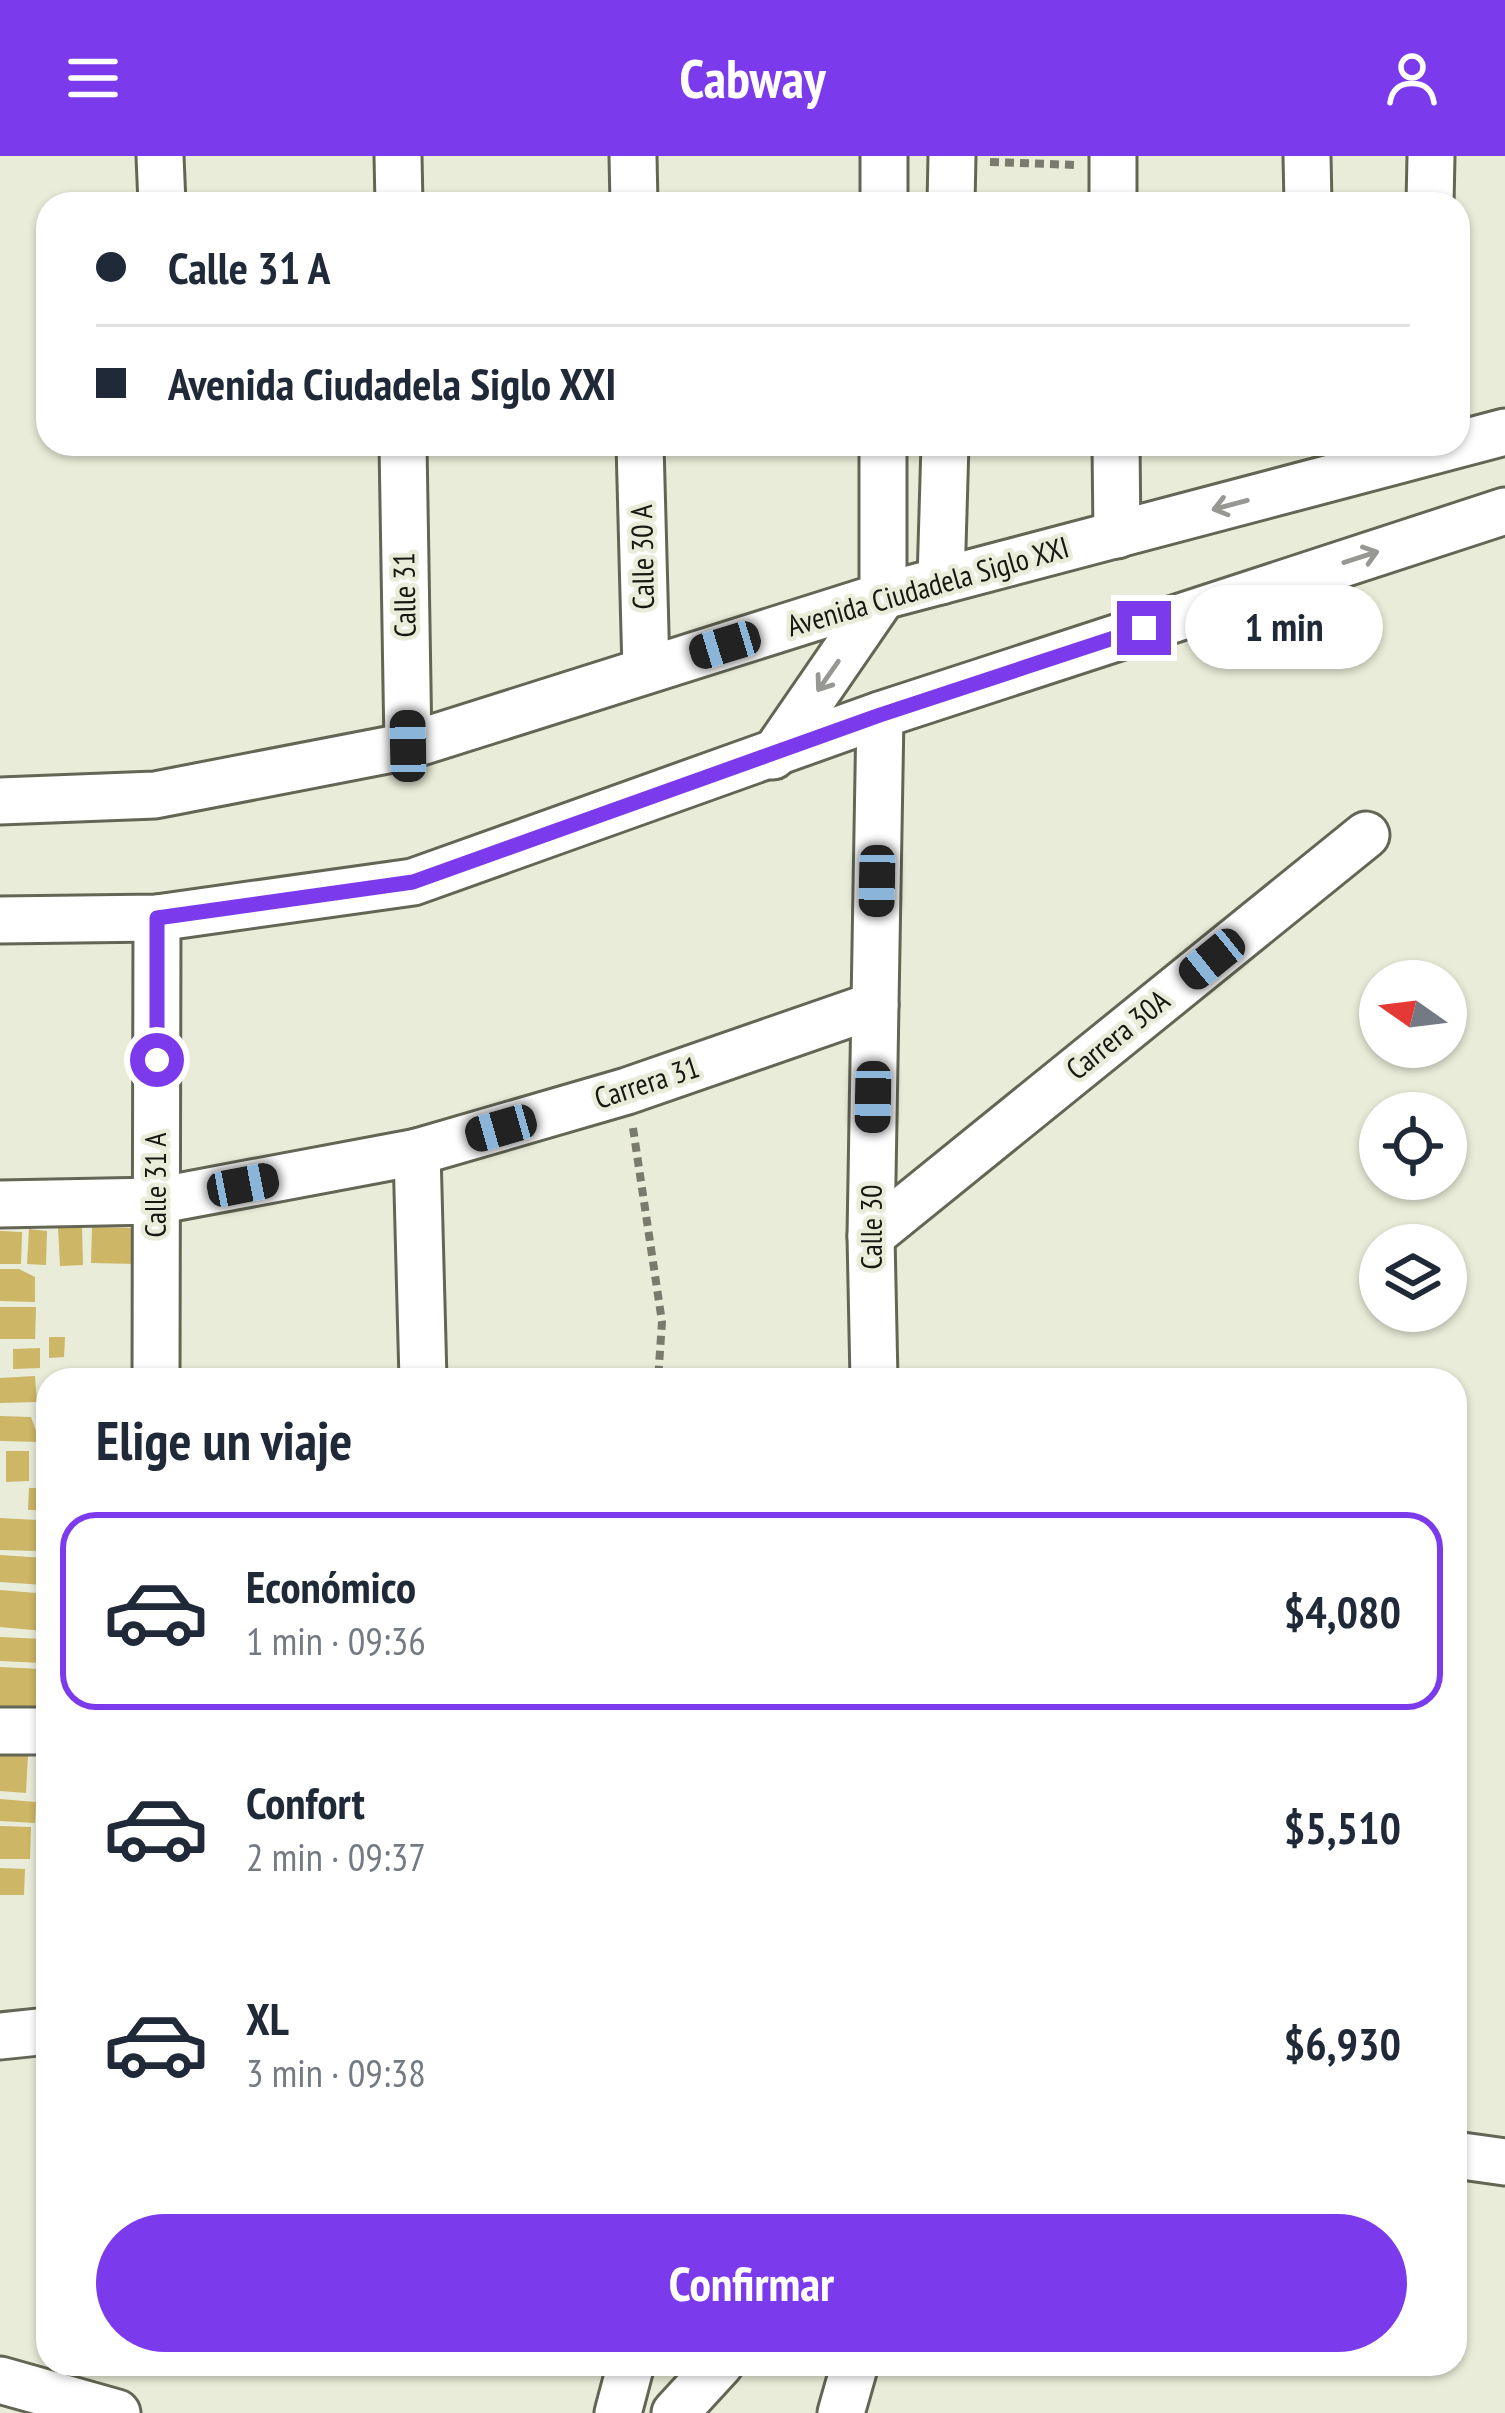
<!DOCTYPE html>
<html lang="es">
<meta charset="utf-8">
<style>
:root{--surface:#fff;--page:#f6f6f7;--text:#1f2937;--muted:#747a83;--line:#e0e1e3;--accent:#7c3aed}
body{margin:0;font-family:"PT Sans Narrow",sans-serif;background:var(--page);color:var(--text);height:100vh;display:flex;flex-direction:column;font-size:45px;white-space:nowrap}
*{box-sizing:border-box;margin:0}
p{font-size:39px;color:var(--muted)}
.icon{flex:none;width:66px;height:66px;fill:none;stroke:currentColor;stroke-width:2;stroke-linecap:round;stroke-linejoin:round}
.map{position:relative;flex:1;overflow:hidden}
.panel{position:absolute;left:36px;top:1212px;width:1431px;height:1008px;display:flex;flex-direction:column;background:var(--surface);border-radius:36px;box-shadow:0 3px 9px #0004}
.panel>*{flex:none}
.top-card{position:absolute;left:36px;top:36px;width:1434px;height:264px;border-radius:36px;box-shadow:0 3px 9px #0004;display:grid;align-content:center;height:264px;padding:0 60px;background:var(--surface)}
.needle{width:78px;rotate:284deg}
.tools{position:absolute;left:1359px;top:804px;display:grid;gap:24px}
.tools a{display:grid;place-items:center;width:108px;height:108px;border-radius:50%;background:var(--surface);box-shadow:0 3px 9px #0004;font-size:60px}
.end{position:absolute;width:54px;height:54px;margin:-27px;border:15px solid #7c3aed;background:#fff;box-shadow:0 0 0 6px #fff}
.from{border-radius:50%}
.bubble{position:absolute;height:84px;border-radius:42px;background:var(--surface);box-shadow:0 3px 9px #0004;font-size:39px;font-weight:700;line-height:84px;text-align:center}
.car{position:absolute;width:36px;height:72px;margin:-36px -18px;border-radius:15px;box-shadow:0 0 9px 3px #0007;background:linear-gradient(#222 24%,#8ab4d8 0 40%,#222 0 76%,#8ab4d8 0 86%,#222 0)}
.top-card b{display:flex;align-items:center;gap:42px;height:114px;font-size:45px}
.top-card b+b{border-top:3px solid var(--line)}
.top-card i{width:30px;height:30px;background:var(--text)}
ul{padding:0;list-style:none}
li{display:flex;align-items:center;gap:36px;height:198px;margin:0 24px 18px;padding:0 36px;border:6px solid transparent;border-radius:36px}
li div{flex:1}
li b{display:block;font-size:45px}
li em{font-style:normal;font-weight:700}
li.on{border-color:var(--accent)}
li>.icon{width:108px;height:108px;stroke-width:1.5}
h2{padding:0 60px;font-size:54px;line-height:144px}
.cta{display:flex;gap:24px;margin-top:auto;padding:24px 60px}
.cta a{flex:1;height:138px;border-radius:72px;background:var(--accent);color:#fff;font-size:48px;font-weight:700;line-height:138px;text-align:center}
header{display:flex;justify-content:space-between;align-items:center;height:156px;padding:0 60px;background:var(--accent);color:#fff;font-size:54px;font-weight:700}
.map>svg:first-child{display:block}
.building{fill:#cdb665}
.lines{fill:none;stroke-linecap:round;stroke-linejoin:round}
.minor-casing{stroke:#636654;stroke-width:51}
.path{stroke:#7a7b6e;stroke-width:8;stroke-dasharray:9 6;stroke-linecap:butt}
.minor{stroke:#fff;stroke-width:45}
.oneway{stroke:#979794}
.route{stroke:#7c3aed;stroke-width:15}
.labels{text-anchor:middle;stroke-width:9;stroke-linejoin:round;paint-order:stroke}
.street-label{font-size:30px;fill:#171811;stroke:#e9ecd8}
</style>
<header><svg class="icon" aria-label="menu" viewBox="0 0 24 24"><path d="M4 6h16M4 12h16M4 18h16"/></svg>Cabway<svg class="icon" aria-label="person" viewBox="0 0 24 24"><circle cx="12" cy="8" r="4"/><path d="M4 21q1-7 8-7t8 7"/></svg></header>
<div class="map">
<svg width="1505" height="2257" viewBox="0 0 1505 2257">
<rect width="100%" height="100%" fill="#e9ecd8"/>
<g class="building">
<path d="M82 1070 83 1109 60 1110 58 1071Z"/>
<path d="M92 1071 137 1072 136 1108 91 1107Z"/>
<path d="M29 1073 47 1075 46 1109 27 1108Z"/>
<path d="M0 1075 22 1076 21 1108H0Z"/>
<path d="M0 1113H19L35 1121V1146L0 1145Z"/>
<path d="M0 1151H36L35 1183H0Z"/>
<path d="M49 1181H65L64 1201 49 1202Z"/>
<path d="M40 1192V1212L13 1213V1193Z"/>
<path d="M133 1217V1224H52V1218Z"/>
<path d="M35 1220 37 1246 0 1247V1222Z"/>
<path d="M0 1260 31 1261 40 1286 0 1285Z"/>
<path d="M6 1295H29V1325L6 1326Z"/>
<path d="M29 1332H48V1354H28Z"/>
<path d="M0 1362 37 1364 36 1395 0 1394Z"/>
<path d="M0 1399 45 1402 44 1429 0 1426Z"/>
<path d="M0 1434 48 1438 44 1475 0 1471Z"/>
<path d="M0 1481 43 1483 42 1507 0 1505Z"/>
<path d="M0 1511 41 1513 38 1552 0 1550Z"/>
<path d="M0 1597 28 1599 26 1637 0 1635Z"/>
<path d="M0 1643 36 1646 35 1667 0 1665Z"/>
<path d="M0 1670 31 1671 30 1703H0Z"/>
<path d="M0 1712 25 1713 24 1739H0Z"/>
</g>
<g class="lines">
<g class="minor-casing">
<g id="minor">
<path d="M160 0 162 48"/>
<path d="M398 0 399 48"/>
<path d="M633 0 634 48"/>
<path d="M1113 0V48"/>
<path d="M1307 0 1308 48"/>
<path d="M884 48V0"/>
<path d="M951 48 952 0"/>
<path d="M1430 48 1431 0"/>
<path d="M403 288 408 590"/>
<path d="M640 288 646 514"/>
<path d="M1116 288 1117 379"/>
<path d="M941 425 945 288"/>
<path d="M773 600 883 440V288"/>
<path d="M0 645 155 639 408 590 883 440 1505 276"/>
<path d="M0 764 157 762 413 726 880 559 1505 355"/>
<path d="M417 996 423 1224"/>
<path d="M0 1048 156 1045 417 996 627 935 875 849"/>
<path d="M871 1080 1366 679"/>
<path d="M156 1224 157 762"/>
<path d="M874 1224 871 1080 880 559"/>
<path d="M0 1575H48"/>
<path d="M0 1880 48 1875"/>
<path d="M1455 1999 1505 2006"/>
<path d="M0 2224 117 2257"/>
<path d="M618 2257 631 2208"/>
<path d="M675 2257 720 2208"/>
<path d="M841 2257 855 2208"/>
</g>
</g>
<g class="path">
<path d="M990 6 1077 9"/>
<path d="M633 972 662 1166 658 1224"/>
</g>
<use href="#minor" class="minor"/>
</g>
<defs><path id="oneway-shaft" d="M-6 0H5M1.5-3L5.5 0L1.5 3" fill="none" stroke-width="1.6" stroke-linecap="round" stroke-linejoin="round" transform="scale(3)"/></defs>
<g class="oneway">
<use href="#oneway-shaft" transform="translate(1230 349) rotate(165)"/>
<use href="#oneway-shaft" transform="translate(1361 401) rotate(-18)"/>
<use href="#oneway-shaft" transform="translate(828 520) rotate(125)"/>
</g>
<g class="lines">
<path class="route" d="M157 904V762L413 726 880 559 1144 472"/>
</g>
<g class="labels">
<g class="street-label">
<text transform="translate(643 401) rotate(-91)" y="10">Calle 30 A</text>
<text transform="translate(928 431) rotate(-16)" y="10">Avenida Ciudadela Siglo XXI</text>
<text transform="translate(405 439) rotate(-91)" y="10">Calle 31</text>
<text transform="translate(1118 879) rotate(-39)" y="10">Carrera 30A</text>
<text transform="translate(647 927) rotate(-18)" y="10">Carrera 31</text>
<text transform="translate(156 1029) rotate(-90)" y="10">Calle 31 A</text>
<text transform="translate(872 1071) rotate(-90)" y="10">Calle 30</text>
</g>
</g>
</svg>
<div class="tools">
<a><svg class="needle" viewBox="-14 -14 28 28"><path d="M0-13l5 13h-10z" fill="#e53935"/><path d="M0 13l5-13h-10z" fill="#747a83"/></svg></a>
<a><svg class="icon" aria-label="locate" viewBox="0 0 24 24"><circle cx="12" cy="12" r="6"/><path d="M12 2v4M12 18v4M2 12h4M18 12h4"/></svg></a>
<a><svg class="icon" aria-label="layers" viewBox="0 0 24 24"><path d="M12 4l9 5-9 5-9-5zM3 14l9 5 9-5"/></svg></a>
</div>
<i class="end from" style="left:157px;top:904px"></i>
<i class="end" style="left:1144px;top:472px"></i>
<div class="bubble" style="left:1185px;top:429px;width:198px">1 min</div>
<i class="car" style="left:725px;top:489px;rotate:253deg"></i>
<i class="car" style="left:408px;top:590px;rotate:359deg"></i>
<i class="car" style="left:877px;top:725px;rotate:181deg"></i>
<i class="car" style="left:1212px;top:803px;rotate:231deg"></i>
<i class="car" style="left:873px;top:941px;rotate:181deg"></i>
<i class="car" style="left:501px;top:972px;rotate:254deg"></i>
<i class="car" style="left:243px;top:1029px;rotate:79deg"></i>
<div class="top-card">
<b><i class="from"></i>Calle 31 A</b>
<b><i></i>Avenida Ciudadela Siglo XXI</b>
</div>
<section class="panel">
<h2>Elige un viaje</h2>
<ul>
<li class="on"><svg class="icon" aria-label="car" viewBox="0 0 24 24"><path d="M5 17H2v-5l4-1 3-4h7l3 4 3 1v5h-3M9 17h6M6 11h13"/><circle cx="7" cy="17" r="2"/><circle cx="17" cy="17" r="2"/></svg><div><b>Económico</b><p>1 min · 09:36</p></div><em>$4,080</em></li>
<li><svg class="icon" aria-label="car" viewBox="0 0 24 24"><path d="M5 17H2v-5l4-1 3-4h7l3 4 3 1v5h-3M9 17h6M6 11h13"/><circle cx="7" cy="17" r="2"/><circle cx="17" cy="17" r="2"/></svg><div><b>Confort</b><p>2 min · 09:37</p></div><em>$5,510</em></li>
<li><svg class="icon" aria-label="car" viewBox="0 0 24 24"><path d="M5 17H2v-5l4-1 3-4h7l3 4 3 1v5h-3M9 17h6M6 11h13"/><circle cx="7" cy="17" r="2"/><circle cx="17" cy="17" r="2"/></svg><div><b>XL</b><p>3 min · 09:38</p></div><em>$6,930</em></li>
</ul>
<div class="cta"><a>Confirmar</a></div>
</section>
</div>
